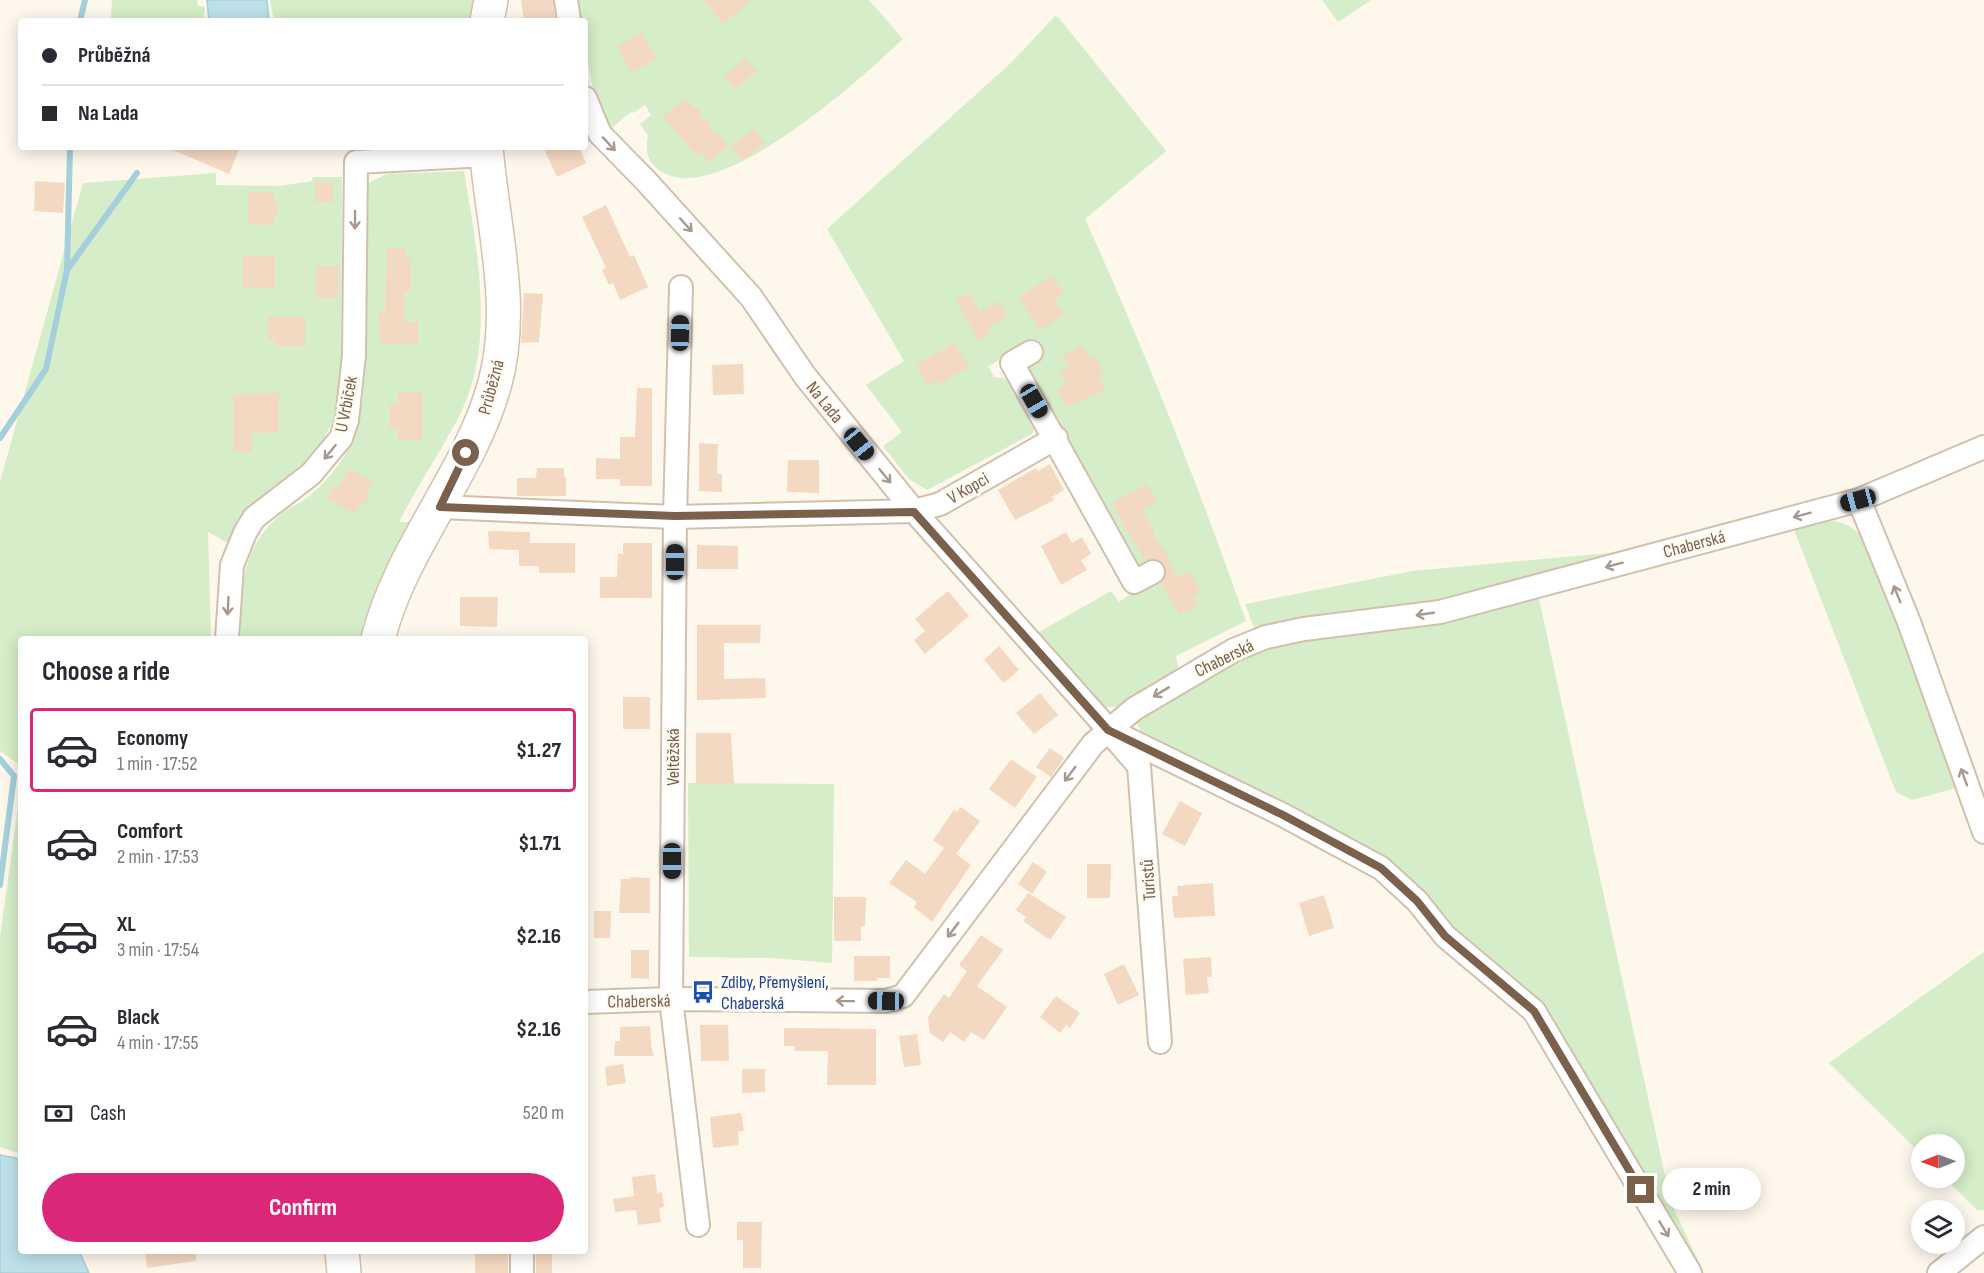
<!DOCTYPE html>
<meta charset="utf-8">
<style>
:root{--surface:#fff;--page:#f2f2f3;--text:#2b2b33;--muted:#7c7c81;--line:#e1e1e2;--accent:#db2777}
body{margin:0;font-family:"Sofia Sans Condensed",sans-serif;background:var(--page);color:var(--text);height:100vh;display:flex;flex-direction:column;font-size:22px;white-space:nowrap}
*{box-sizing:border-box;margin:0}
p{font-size:20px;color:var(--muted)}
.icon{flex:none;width:33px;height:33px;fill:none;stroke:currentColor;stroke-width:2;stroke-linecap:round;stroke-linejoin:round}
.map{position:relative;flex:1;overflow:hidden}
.sheet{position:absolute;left:18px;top:636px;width:570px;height:618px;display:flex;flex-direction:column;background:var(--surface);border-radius:6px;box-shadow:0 3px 15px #0003}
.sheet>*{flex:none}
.top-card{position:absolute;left:18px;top:18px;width:570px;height:132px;border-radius:6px;box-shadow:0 3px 15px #0003;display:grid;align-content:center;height:132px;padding:0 24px;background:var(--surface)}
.needle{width:39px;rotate:269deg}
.controls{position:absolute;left:1911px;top:1134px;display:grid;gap:12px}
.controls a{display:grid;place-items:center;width:54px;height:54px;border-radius:50%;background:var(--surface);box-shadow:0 3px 15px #0003;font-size:30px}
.end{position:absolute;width:27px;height:27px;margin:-14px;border:8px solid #7b604c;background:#fff;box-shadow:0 0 0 3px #fff}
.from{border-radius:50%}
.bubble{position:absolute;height:42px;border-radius:21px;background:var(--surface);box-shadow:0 3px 15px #0003;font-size:20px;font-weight:700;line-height:42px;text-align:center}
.car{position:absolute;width:18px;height:36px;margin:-18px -9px;border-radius:8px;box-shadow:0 0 4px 2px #0007;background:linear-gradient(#222 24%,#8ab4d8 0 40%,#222 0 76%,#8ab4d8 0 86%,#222 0)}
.top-card b{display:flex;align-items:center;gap:21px;height:57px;font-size:22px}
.top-card b+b{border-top:2px solid var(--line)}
.top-card i{width:15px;height:15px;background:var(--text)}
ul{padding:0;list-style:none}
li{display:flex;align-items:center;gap:18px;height:84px;margin:0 12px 9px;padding:0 12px;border:3px solid transparent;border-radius:6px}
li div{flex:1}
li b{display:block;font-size:22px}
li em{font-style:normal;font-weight:700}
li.active{border-color:var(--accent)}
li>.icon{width:54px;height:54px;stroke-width:1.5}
h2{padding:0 24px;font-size:27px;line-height:72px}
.pay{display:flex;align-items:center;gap:15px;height:66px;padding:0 24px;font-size:22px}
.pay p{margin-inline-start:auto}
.action{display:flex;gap:12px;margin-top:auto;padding:12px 24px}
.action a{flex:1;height:69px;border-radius:36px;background:var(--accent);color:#fff;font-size:24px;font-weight:700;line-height:69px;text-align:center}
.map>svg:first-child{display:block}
.green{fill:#d5edc8}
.water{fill:#bee0e9;stroke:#a4cfdb;stroke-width:1.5}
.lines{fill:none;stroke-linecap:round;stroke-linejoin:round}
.stream{stroke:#a4cfdb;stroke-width:6}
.building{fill:#f4d9c2}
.street-casing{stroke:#d2c0af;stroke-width:26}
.secondary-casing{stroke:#d5c1ad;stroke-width:36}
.street{stroke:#fff;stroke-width:22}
.secondary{stroke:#fff;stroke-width:33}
.oneway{stroke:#a9988b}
.route{stroke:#7b604c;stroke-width:8}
.labels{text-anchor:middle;stroke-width:6;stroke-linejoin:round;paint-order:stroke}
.street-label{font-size:18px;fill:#7b604c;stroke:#fffbf3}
.transit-label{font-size:18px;fill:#164399;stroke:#fffbf3;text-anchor:start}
</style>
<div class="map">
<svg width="1984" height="1273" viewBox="0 0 1984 1273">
<rect width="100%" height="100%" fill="#fdf7ec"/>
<g class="green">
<path d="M112 0H197L198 6 205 7 203 21H111Z"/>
<path d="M270 0H478L473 21H274Z"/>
<path d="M572 0H869L903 39C863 77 722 205 664 173 647 164 645 152 648 135L640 124 651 115 645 105 633 113 631 112 609 130C592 92 585 63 585 21H577Z"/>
<path d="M1322 0H1371L1338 22Z"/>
<path d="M1055 16 1059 18 1166 151 1085 219C1145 351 1198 485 1246 621L1176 656 1180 674 1120 707H1101L1032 636 1111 591 1119 602 1138 588 1139 567 1132 563 1027 369 1029 344 988 366 994 377 1008 379 1035 425 1032 434 927 490 909 479 883 446 902 432 866 385 904 361 827 229 1013 61Z"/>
<path d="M464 171C476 246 496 338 462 410 443 449 418 484 399 522H409L375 590 360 639H241C241 587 240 546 285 511 290 507 296 505 301 502 319 490 340 467 349 447 368 405 365 363 366 317 366 276 366 235 366 193L369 183 387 174Z"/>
<path d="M216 173V185L280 186 312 181 313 177H342L341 387 338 412 314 457 247 511 228 543 208 532 211 639H21V766L0 751V482L83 183Z"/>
<path d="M1829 520C1848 523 1856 529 1868 544L1939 723 1956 788 1912 800 1896 792 1793 527Z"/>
<path d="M1609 553 1430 603 1255 630 1245 604 1413 571Z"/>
<path d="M1537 590 1671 1203 1704 1273H1694L1498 971 1376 855 1165 749C1152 739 1133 733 1138 715L1229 659 1269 644Z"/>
<path d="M688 783 834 784 832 963 772 958 689 957Z"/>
<path d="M21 785V1154L0 1147V937Z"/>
<path d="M1984 952V1210H1977L1945 1178H1954V1144H1922L1921 1154 1829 1063Z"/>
</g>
<g class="water">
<path d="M207 0H267L269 21H209Z"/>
<path d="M0 1155 21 1159V1251H79L89 1273H0Z"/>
</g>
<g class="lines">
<g class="stream">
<path d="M80 21 85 0"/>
<path d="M67 270 137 173"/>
<path d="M0 438 46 369 67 270 70 147"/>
<path d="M0 759 14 776 0 885"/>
</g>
</g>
<g class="building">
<path d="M521 0H553L555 18 524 21Z"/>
<path d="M703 0H752L723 24Z"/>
<path d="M641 32 657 58 632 73 617 46Z"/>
<path d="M746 58 757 71 735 90 724 76Z"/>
<path d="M686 98 693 107 699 108 701 117 710 121V130L719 135 728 146 709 162 701 152 697 155 692 151 663 116Z"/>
<path d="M754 129 765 144 742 161 731 147Z"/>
<path d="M166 147H240L229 174Z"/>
<path d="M543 147H579L586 163 557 177Z"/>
<path d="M35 181 65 183 63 213 34 211Z"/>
<path d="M315 182 333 183V202H315Z"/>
<path d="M248 192H273V201H277L278 216H273V225H248Z"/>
<path d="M606 205 630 257 634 255 648 287 620 300 613 283 609 285 602 270 606 268 582 217Z"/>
<path d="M387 248H406V258H411V291H404V322H418V343L381 344 378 313H385Z"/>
<path d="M243 256H275V288H242Z"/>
<path d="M316 266H339L338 298H316Z"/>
<path d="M1052 276 1064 294 1054 300 1064 315 1040 330 1019 297Z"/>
<path d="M524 293 543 294 539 342 521 343Z"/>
<path d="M969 293 980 312 999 301 1007 316 988 327 991 332 978 340 956 300Z"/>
<path d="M268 317H305V346H276L275 339H268Z"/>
<path d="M954 343 969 367 940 384 938 380 928 385 916 365Z"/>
<path d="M1082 345 1089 357 1093 354 1104 374 1099 377 1106 389 1067 407 1057 389 1066 384 1060 372 1069 367 1063 356Z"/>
<path d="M743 364 744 394 713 395 712 365Z"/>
<path d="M637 388H652V486H620V479H596V458L620 459V437H635Z"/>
<path d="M398 392H423L422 440 398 439V429H390V403L398 404Z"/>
<path d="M279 393V433H252V452H233V394Z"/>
<path d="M699 443 718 444 717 474H722V492L699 491Z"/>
<path d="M788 460H819V493L787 492Z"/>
<path d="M1050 464 1064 490 1052 497 1054 500 1015 520 998 490 1036 468 1038 471Z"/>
<path d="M537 468H564V477H566V496H517V478H536Z"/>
<path d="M349 469 372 481 367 489 369 497 366 502 359 506 355 514 327 499 334 485 339 487Z"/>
<path d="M1147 484 1157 502 1142 510 1155 533 1152 535 1165 551 1177 578 1190 571 1201 592 1193 596 1198 605 1180 615 1161 583 1166 573 1165 565 1154 559 1145 561 1128 531 1126 532 1113 503Z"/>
<path d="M488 531 530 532V543H575V573H539V566H519V550L489 549Z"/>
<path d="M1066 532 1072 543 1082 537 1091 554 1081 560 1087 570 1061 585 1041 546Z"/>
<path d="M623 543H652V598H600V577H617L618 553 623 554Z"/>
<path d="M697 545 738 546V569H697Z"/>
<path d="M948 591 969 616 925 654 914 640 925 631 915 619Z"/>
<path d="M460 597H498L497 627 460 626Z"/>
<path d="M697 625H761L760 643H724V679L765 678 766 698 697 700Z"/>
<path d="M999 646 1019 670 1004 683 984 660Z"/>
<path d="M1040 693 1058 715 1034 734 1016 713Z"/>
<rect x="623" y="697" width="27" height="32"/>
<path d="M696 733H731L734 784H696Z"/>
<path d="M1050 748 1064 758 1051 777 1036 767Z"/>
<path d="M1011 759 1037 777 1015 808 989 789Z"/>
<path d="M1180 801 1202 813 1185 846 1162 834Z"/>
<path d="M961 807 980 821 956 854 971 865 932 922 914 907 917 902 889 883 906 860 925 874 944 848 933 840 954 810 957 812Z"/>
<path d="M1033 862 1047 872 1032 894 1018 884Z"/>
<path d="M1087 864H1111L1110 898H1087Z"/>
<path d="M630 877 650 878V913H619L621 879H630Z"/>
<path d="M1213 883 1215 916 1174 918 1172 896H1178L1177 886Z"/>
<path d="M1028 893 1066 917 1050 940 1023 921 1026 917 1016 910Z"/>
<path d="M1324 895 1334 928 1309 936 1299 903Z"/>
<path d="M834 897H866L865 926H861V941H834Z"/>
<path d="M594 911H611L610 938H594Z"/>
<path d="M981 935 1003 950 977 986 1007 1007 984 1040 971 1032 964 1042 950 1032 943 1042 930 1033 928 1017 944 994 949 998 967 971 959 965Z"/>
<path d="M631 950H649V979L631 978Z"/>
<path d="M854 956H890V978H877V981H854Z"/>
<path d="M1211 957 1212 977H1207L1209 993 1186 995 1183 959Z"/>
<path d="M1124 964 1139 995 1118 1005 1104 974Z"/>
<path d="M1056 996 1080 1013 1070 1028 1066 1025 1060 1033 1040 1017Z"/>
<path d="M700 1025H728L729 1061H701Z"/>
<path d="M650 1026 651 1046 654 1056H614L615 1041H620V1027Z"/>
<path d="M784 1028 876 1029V1085H827L828 1051H795V1046H784Z"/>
<path d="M917 1034 921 1065 904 1067 899 1036Z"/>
<path d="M623 1064 626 1083 607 1086 605 1067Z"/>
<path d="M742 1069H765V1092L742 1093Z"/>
<path d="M741 1113 744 1131 738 1132 739 1145 713 1148 710 1117Z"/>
<path d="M655 1174 657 1193 662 1192 664 1207 659 1208 661 1222 638 1225 636 1210 615 1212 613 1199 634 1196 632 1177Z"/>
<path d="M737 1222H762L761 1268H743V1240H737Z"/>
<path d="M145 1251H196V1261L147 1268Z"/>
<rect x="475" y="1251" width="33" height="22"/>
<rect x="536" y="1251" width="16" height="22"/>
</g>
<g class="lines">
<g class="street-casing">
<g id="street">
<path d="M566 0 569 21"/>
<path d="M585 98 600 134 646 181 751 297 805 376 914 511 1109 730 1283 815 1381 868 1417 901 1445 936 1534 1011 1690 1273"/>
<path d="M681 287 675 517 671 999 698 1225"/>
<path d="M1031 352 1012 363 1134 582 1153 572"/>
<path d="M1859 500 1909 622 1984 832"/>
<path d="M440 507 675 517 914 511 940 504 1056 438"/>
<path d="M227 639 232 565 245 533 254 518 311 474 341 438 347 420 354 355 356 162 487 155"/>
<path d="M1113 736 1139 766 1160 1042"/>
<path d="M585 1002 671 999 886 1001 903 996 1093 744 1134 709 1234 650 1266 637 1304 629 1440 612 1859 500 1984 447"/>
<path d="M522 1251V1273"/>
<path d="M1939 1273 1984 1237"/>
</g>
</g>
<g class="secondary-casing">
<g id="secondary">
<path d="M487 21 491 0"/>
<path d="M378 639C401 547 470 474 495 383 516 306 492 224 486 147"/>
<path d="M342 1251 344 1273"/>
</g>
</g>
<use href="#street" class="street"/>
<use href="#secondary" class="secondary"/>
</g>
<defs><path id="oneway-shaft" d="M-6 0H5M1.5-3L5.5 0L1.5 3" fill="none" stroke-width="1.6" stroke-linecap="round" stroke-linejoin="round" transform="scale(1.5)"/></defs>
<g class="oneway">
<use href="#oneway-shaft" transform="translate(609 144) rotate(47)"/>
<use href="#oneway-shaft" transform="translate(355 220) rotate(90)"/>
<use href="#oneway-shaft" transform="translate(686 225) rotate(48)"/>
<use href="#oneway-shaft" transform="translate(330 452) rotate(129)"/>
<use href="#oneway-shaft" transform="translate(885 476) rotate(51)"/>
<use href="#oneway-shaft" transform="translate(1802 515) rotate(165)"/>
<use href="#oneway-shaft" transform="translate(1614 565) rotate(165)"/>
<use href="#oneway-shaft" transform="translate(1897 594) rotate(-112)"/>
<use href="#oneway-shaft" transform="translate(228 606) rotate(93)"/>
<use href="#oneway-shaft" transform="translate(1425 614) rotate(172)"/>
<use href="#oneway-shaft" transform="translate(1161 692) rotate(149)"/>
<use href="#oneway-shaft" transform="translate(1070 774) rotate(127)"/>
<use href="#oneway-shaft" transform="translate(1964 777) rotate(-110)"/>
<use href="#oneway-shaft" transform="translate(953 930) rotate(127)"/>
<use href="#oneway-shaft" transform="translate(845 1001) rotate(-179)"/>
<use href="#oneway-shaft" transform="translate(1664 1229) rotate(59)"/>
</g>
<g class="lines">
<path class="route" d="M466 453 440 507 675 516 914 512 1108 730 1283 815 1381 868 1417 901 1445 936 1534 1011 1641 1190"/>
</g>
<defs>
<g id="bus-bare" transform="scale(1.8)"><path d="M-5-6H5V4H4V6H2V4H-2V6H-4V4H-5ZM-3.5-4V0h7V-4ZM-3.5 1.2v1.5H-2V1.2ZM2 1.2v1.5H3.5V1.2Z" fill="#1a4fb4" stroke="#fffbf3" stroke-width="2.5" paint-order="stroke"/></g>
</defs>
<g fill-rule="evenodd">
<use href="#bus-bare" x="703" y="992"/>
</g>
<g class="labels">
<g class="street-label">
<text transform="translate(491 387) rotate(-75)" y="6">Průběžná</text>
<text transform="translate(825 402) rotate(51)" y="6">Na Lada</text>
<text transform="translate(346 404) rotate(-79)" y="6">U Vrbiček</text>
<text transform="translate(968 488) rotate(-30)" y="6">V Kopci</text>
<text transform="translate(1694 544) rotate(-15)" y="6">Chaberská</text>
<text transform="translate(1224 658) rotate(-26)" y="6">Chaberská</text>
<text transform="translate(673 757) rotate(-90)" y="6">Veltěžská</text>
<text transform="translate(1148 880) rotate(-94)" y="6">Turistů</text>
<text transform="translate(639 1001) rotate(-1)" y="6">Chaberská</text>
</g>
<g class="transit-label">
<text x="721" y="988">Zdiby, Přemyšlení,<tspan x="721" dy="21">Chaberská</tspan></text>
</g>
</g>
</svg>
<div class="controls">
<a><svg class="needle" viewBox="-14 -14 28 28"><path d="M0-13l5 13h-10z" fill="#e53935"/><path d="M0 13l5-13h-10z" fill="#7c7c81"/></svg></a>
<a><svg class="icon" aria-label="layers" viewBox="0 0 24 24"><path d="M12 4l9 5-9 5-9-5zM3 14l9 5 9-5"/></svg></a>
</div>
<i class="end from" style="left:466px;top:453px"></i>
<i class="end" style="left:1641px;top:1190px"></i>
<div class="bubble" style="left:1662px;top:1168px;width:99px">2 min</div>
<i class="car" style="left:680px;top:333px;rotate:1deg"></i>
<i class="car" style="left:1034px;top:401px;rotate:150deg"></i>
<i class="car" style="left:859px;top:444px;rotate:141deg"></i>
<i class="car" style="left:1858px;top:500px;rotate:255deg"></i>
<i class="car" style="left:675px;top:562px;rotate:0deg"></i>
<i class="car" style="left:672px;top:861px;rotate:180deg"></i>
<i class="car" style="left:886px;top:1001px;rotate:271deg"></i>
<div class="top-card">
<b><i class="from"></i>Průběžná</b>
<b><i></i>Na Lada</b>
</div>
<section class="sheet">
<h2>Choose a ride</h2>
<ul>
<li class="active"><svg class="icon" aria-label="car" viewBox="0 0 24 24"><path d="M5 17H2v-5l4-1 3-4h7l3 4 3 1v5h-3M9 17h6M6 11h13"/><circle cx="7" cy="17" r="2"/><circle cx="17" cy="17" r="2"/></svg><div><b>Economy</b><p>1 min · 17:52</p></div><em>$1.27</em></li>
<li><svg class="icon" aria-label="car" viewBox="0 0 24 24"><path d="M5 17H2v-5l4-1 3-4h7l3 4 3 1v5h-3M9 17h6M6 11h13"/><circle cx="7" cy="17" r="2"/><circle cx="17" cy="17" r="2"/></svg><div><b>Comfort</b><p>2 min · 17:53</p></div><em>$1.71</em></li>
<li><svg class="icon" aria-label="car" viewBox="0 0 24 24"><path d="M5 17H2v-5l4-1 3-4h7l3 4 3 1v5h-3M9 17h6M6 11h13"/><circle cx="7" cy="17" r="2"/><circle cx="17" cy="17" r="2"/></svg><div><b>XL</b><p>3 min · 17:54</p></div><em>$2.16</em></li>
<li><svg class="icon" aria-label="car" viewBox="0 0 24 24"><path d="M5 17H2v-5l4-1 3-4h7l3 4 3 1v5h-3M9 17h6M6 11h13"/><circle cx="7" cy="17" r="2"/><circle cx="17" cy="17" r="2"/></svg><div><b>Black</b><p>4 min · 17:55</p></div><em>$2.16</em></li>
</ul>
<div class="pay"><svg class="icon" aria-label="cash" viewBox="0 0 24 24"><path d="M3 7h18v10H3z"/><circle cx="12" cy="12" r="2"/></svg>Cash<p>520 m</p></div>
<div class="action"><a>Confirm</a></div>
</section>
</div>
